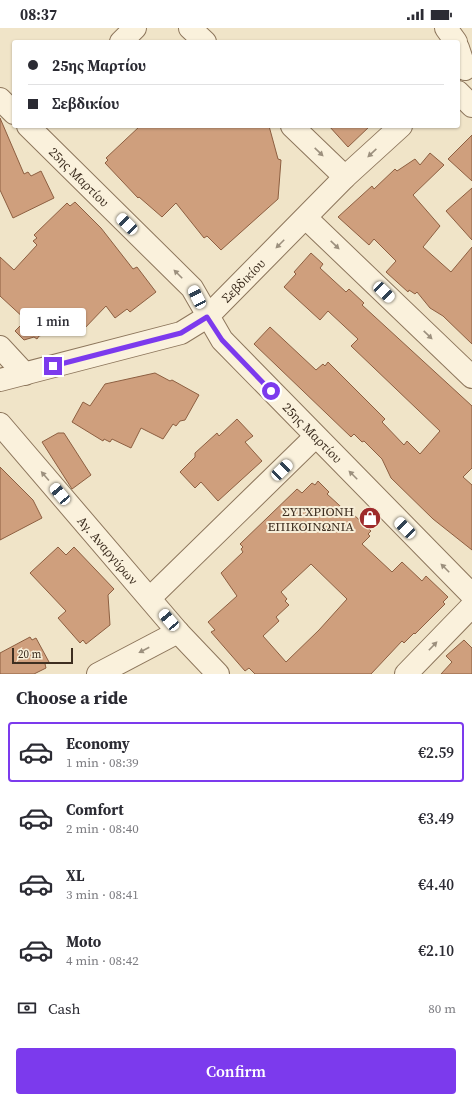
<!DOCTYPE html>
<meta charset="utf-8">
<style>
:root{--surface:#fff;--page:#f2f2f3;--text:#2b2b33;--muted:#7c7c81;--line:#e1e1e2;--accent:#7c3aed}
body{margin:0;font-family:"Source Serif 4",serif;background:var(--page);color:var(--text);height:100vh;display:flex;flex-direction:column;font-size:15px;white-space:nowrap}
*{box-sizing:border-box;margin:0}
p{font-size:13px;color:var(--muted)}
.icon{flex:none;width:22px;height:22px;fill:none;stroke:currentColor;stroke-width:2;stroke-linecap:round;stroke-linejoin:round}
.map{position:relative;height:646px;overflow:hidden}
.sheet{display:flex;flex-direction:column;background:var(--surface);flex:1}
.sheet>*{flex:none}
.top-card{position:absolute;left:12px;top:12px;width:448px;height:88px;border-radius:4px;box-shadow:0 1px 3px #0004;display:grid;align-content:center;height:88px;padding:0 16px;background:var(--surface)}
.scale{position:absolute;left:12px;bottom:10px;width:61px;box-sizing:border-box;padding-left:4px;border:2px solid #3d2e20;border-top:0;font-size:11px;line-height:14px;white-space:nowrap;color:#3d2e20;-webkit-text-stroke:3px #f7eed8;paint-order:stroke}
.end{position:absolute;width:18px;height:18px;margin:-9px;border:5px solid #7c3aed;background:#fff;box-shadow:0 0 0 2px #fff}
.from{border-radius:50%}
.bubble{position:absolute;height:28px;border-radius:4px;background:var(--surface);box-shadow:0 1px 3px #0004;font-size:13px;font-weight:600;line-height:28px;text-align:center}
.car{position:absolute;width:12px;height:24px;margin:-12px -6px;border-radius:5px;box-shadow:0 0 3px 1px #0007;background:linear-gradient(#fff 24%,#345 0 40%,#fff 0 76%,#345 0 86%,#fff 0)}
.top-card b{display:flex;align-items:center;gap:14px;height:38px;font-size:15px}
.top-card b+b{border-top:1px solid var(--line)}
.top-card i{width:10px;height:10px;background:var(--text)}
ul{padding:0;list-style:none}
li{display:flex;align-items:center;gap:12px;height:60px;margin:0 8px 6px;padding:0 8px;border:2px solid transparent;border-radius:4px}
li div{flex:1}
li b{display:block;font-size:15px}
li em{font-style:normal;font-weight:600}
li.current{border-color:var(--accent)}
li>.icon{width:36px;height:36px;stroke-width:1.5}
h2{padding:0 16px;font-size:18px;line-height:48px}
.pay{display:flex;align-items:center;gap:10px;height:44px;padding:0 16px;font-size:15px}
.pay p{margin-inline-start:auto}
.button{display:flex;gap:8px;margin-top:auto;padding:8px 16px}
.button a{flex:1;height:46px;border-radius:4px;background:var(--accent);color:#fff;font-size:16px;font-weight:600;line-height:46px;text-align:center}
.status{display:flex;justify-content:space-between;align-items:center;height:28px;padding:0 20px;background:var(--surface);direction:ltr}
.status svg{height:11px;fill:currentColor}
.map>svg:first-child{display:block}
.building{fill:#cf9f7d;stroke:#8d5f41;fill-rule:evenodd}
.lines{fill:none;stroke-linecap:round;stroke-linejoin:round}
.minor-casing{stroke:#8d765c;stroke-width:24}
.minor{stroke:#faf1dc;stroke-width:22}
.oneway{fill:#9c907e}
.route{stroke:#7c3aed;stroke-width:5}
.labels{text-anchor:middle;stroke-width:4;stroke-linejoin:round;paint-order:stroke}
.street-label{font-size:13px;fill:#3d2e20;stroke:#f7eed8}
.poi-label{font-size:13px;fill:#3d2e20;stroke:#f7eed8;text-anchor:end}
</style>
<div class="status"><b>08:37</b><svg viewBox="0 0 49 12"><path d="M0 12V9h3v3zM5 12V6h3v6zM10 12V3h3v9zM15 12V0h3v12zM26 1h20v11H26zM47 4h2v5h-2z"/></svg></div>
<div class="map">
<svg width="472" height="646" viewBox="0 0 472 646">
<rect width="100%" height="100%" fill="#f0e4c8"/>
<g class="building">
<path d="M0 90 24 146 28 144 31 148 41 143 54 170 13 190 0 162Z"/>
<path d="M140 98H269L278 131 281 132 278 171 221 222 207 208 204 210 176 175 162 189 139 169 138 170 105 135 108 132 106 130Z"/>
<path d="M329 98H370L348 119Z"/>
<path d="M472 107V153L448 131Z"/>
<path d="M430 125 444 137 413 167 440 198 423 219 451 244 472 219V316L443 288 430 280 417 264 415 266 409 262 408 264 386 244 396 233 374 211 369 217 338 189 372 158 374 161 395 141 397 143 415 131 420 137Z"/>
<path d="M472 160V212L446 183Z"/>
<path d="M75 174 101 200 133 241 137 239 156 264 130 284 127 281 115 290 106 278 82 303 77 298 39 308 37 311 34 309 24 312 15 303 26 292 0 268V229L14 242 37 217 33 213 37 210 34 207 67 175 70 178Z"/>
<path d="M311 225 323 236 320 240 346 264 349 261 364 275 362 277 472 378V440L463 449 472 457V522L433 491 391 450 382 431 364 413 362 414 354 406 351 409 254 316 270 299 316 342 323 336 325 338 328 334 385 391 382 394 404 417 407 413 420 426 440 403 351 318 358 311 328 283 320 292 284 259 296 246 294 244Z"/>
<path d="M155 345 170 353 172 352 199 367 185 392 180 393 176 398 173 396 163 411 141 400 131 420 112 411 110 414 104 411 103 413 72 394 83 374 90 378 105 356Z"/>
<path d="M237 391 253 408 245 414 262 433 218 473 201 454 195 460 180 444 195 429V425L217 405 219 408Z"/>
<path d="M58 405H64L91 447 72 461 42 414Z"/>
<path d="M0 439 33 472 42 490 0 512Z"/>
<path d="M318 453 329 464 327 466 351 488 353 486 371 503 368 506 370 508 362 516 392 544 402 534 422 553 426 548 448 569 443 574 445 576 415 606 414 605 404 615 402 613 371 646H255L249 640 245 643 211 604 215 602 208 594 237 568 221 545 243 524 241 521 243 519 240 516 297 461 302 465 312 455 315 457ZM311 536 347 571 319 602 286 634 263 608 279 593 276 589 289 577 285 573 287 571 281 564Z"/>
<path d="M58 519 66 527 74 519 114 561 108 567 110 597 86 616 83 612 80 615 58 590 66 583 30 545Z"/>
<path d="M30 609 32 612 36 610 49 634 45 636 46 640 34 646H0V625Z"/>
<path d="M464 612 472 620V646H441L452 634 446 628Z"/>
</g>
<g class="lines">
<g class="minor-casing">
<g id="minor">
<path d="M190 0 205 14"/>
<path d="M446 0 456 14"/>
<path d="M121 14 135 0"/>
<path d="M458 20 465 41"/>
<path d="M458 64 472 78"/>
<path d="M0 71 14 85"/>
<path id="s1" d="M28 98 192 260 222 312 472 567"/>
<path d="M292 98 345 149"/>
<path d="M306 190 472 349"/>
<path d="M0 319 25 346"/>
<path id="s2" d="M0 352 181 305 207 289 345 149 401 98"/>
<path id="s3" d="M0 396 178 604 218 646"/>
<path d="M150 570 315 409"/>
<path d="M98 646 178 604"/>
<path d="M406 646 472 578"/>
</g>
</g>
<use href="#minor" class="minor"/>
</g>
<defs><path id="oneway-solid" d="M-6-.8H1V-3.2L6.5 0L1 3.2V.8H-6Z"/></defs>
<g class="oneway">
<use href="#oneway-solid" transform="translate(319 124) rotate(44)"/>
<use href="#oneway-solid" transform="translate(372 125) rotate(137)"/>
<use href="#oneway-solid" transform="translate(280 216) rotate(135)"/>
<use href="#oneway-solid" transform="translate(335 217) rotate(44)"/>
<use href="#oneway-solid" transform="translate(178 246) rotate(-135)"/>
<use href="#oneway-solid" transform="translate(428 307) rotate(44)"/>
<use href="#oneway-solid" transform="translate(353 447) rotate(-135)"/>
<use href="#oneway-solid" transform="translate(45 448) rotate(-131)"/>
<use href="#oneway-solid" transform="translate(445 540) rotate(-135)"/>
<use href="#oneway-solid" transform="translate(433 618) rotate(-46)"/>
<use href="#oneway-solid" transform="translate(144 622) rotate(152)"/>
</g>
<g class="lines">
<path class="route" d="M53 338 181 305 207 289 222 312 271 363"/>
</g>
<defs>
<g id="shop-disc" transform="scale(1.15)"><circle r="9.5" fill="#9e2a2b" stroke="#f7eed8"/><path d="M-5-2.5h2.3a2.7 3.5 0 0 1 5.4 0H5L5.5 6h-11ZM-1.5-2.5h3a1.5 2.3 0 0 0-3 0Z" fill="#fff"/></g>
</defs>
<g fill-rule="evenodd">
<use href="#shop-disc" x="370" y="490"/>
</g>
<g class="labels">
<g class="street-label">
<text dy="5" stroke="none"><textPath href="#s1" startOffset="72">25ης Μαρτίου</textPath></text>
<text dy="5" stroke="none"><textPath href="#s2" startOffset="269">Σεβδικίου</textPath></text>
<text dy="5" stroke="none"><textPath href="#s1" startOffset="420">25ης Μαρτίου</textPath></text>
<text dy="5" stroke="none"><textPath href="#s3" startOffset="166">Αγ. Αναργύρων</textPath></text>
</g>
<g class="poi-label">
<text x="354" y="488">ΣΥΓΧΡΙΟΝΗ<tspan x="354" dy="15">ΕΠΙΚΟΙΝΩΝΙΑ</tspan></text>
</g>
</g>
</svg>
<div class="scale">20 m</div>
<i class="end from" style="left:271px;top:363px"></i>
<i class="end" style="left:53px;top:338px"></i>
<div class="bubble" style="left:20px;top:280px;width:66px">1 min</div>
<i class="car" style="left:127px;top:196px;rotate:315deg"></i>
<i class="car" style="left:384px;top:264px;rotate:134deg"></i>
<i class="car" style="left:197px;top:269px;rotate:333deg"></i>
<i class="car" style="left:282px;top:442px;rotate:46deg"></i>
<i class="car" style="left:60px;top:466px;rotate:320deg"></i>
<i class="car" style="left:405px;top:500px;rotate:315deg"></i>
<i class="car" style="left:169px;top:592px;rotate:320deg"></i>
<div class="top-card">
<b><i class="from"></i>25ης Μαρτίου</b>
<b><i></i>Σεβδικίου</b>
</div>
</div>
<section class="sheet">
<h2>Choose a ride</h2>
<ul>
<li class="current"><svg class="icon" aria-label="car" viewBox="0 0 24 24"><path d="M5 17H2v-5l4-1 3-4h7l3 4 3 1v5h-3M9 17h6M6 11h13"/><circle cx="7" cy="17" r="2"/><circle cx="17" cy="17" r="2"/></svg><div><b>Economy</b><p>1 min · 08:39</p></div><em>€2.59</em></li>
<li><svg class="icon" aria-label="car" viewBox="0 0 24 24"><path d="M5 17H2v-5l4-1 3-4h7l3 4 3 1v5h-3M9 17h6M6 11h13"/><circle cx="7" cy="17" r="2"/><circle cx="17" cy="17" r="2"/></svg><div><b>Comfort</b><p>2 min · 08:40</p></div><em>€3.49</em></li>
<li><svg class="icon" aria-label="car" viewBox="0 0 24 24"><path d="M5 17H2v-5l4-1 3-4h7l3 4 3 1v5h-3M9 17h6M6 11h13"/><circle cx="7" cy="17" r="2"/><circle cx="17" cy="17" r="2"/></svg><div><b>XL</b><p>3 min · 08:41</p></div><em>€4.40</em></li>
<li><svg class="icon" aria-label="car" viewBox="0 0 24 24"><path d="M5 17H2v-5l4-1 3-4h7l3 4 3 1v5h-3M9 17h6M6 11h13"/><circle cx="7" cy="17" r="2"/><circle cx="17" cy="17" r="2"/></svg><div><b>Moto</b><p>4 min · 08:42</p></div><em>€2.10</em></li>
</ul>
<div class="pay"><svg class="icon" aria-label="cash" viewBox="0 0 24 24"><path d="M3 7h18v10H3z"/><circle cx="12" cy="12" r="2"/></svg>Cash<p>80 m</p></div>
<div class="button"><a>Confirm</a></div>
</section>
